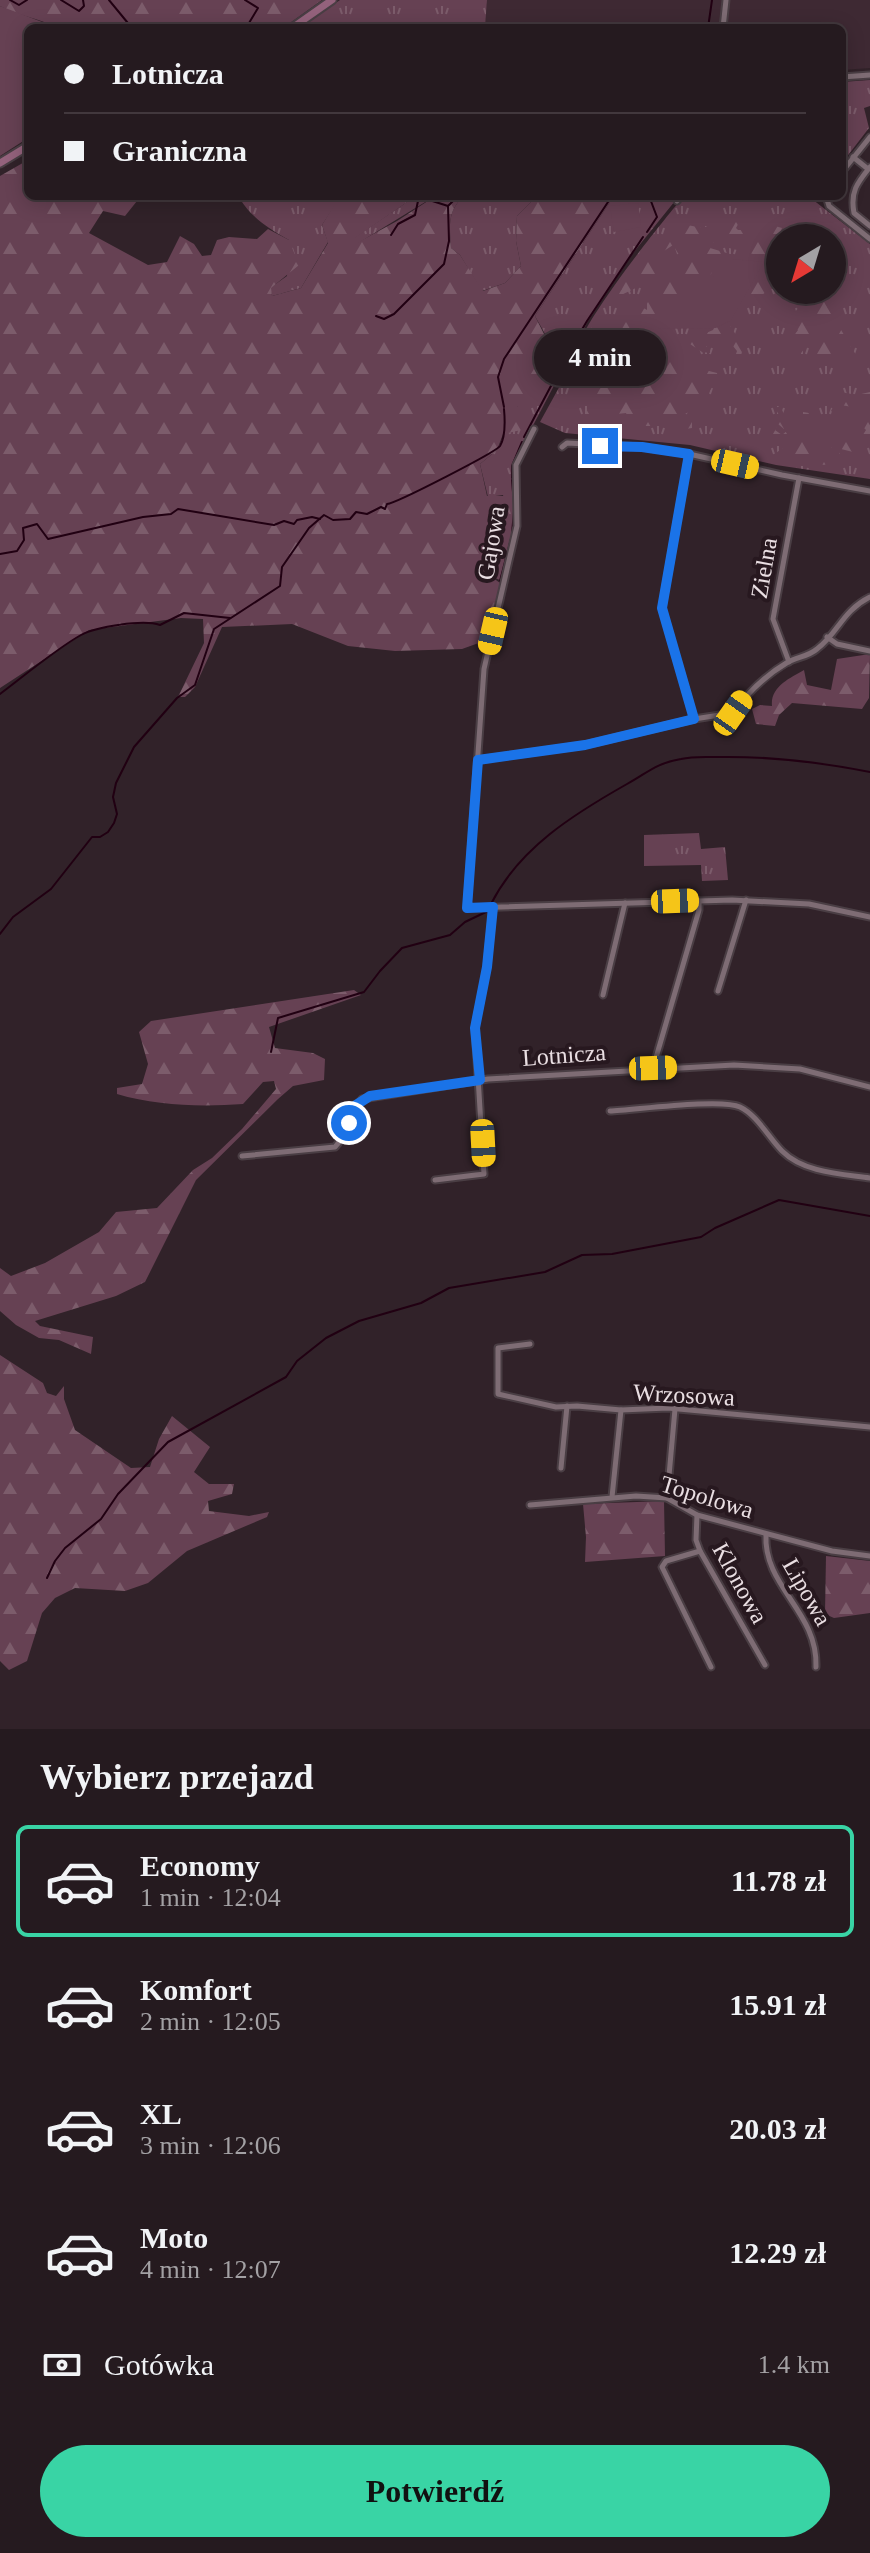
<!DOCTYPE html>
<html lang="pl">
<meta charset="utf-8">
<style>
:root{--surface:#251a1f;--page:#2d2328;--text:#f1f3f6;--muted:#a3a1a4;--line:#42383d;--accent:#39d4a5}
body{margin:0;font-family:Georgia,serif;background:var(--page);color:var(--text);height:100vh;display:flex;flex-direction:column;font-size:30px;white-space:nowrap}
*{box-sizing:border-box;margin:0}
p{font-size:26px;color:var(--muted)}
.icon{flex:none;width:44px;height:44px;fill:none;stroke:currentColor;stroke-width:2;stroke-linecap:round;stroke-linejoin:round}
.map{position:relative;height:1729px;overflow:hidden}
.sheet{display:flex;flex-direction:column;background:var(--surface);flex:1}
.sheet>*{flex:none}
.banner{position:absolute;left:24px;top:24px;width:822px;height:176px;border-radius:12px;box-shadow:0 4px 20px #0003,0 0 0 2px var(--line);display:grid;align-content:center;height:176px;padding:0 40px;background:var(--surface)}
.needle{width:52px;rotate:218deg}
.fabs{position:absolute;left:766px;top:224px;display:grid;gap:16px}
.fabs a{display:grid;place-items:center;width:80px;height:80px;border-radius:50%;background:var(--surface);box-shadow:0 4px 20px #0003,0 0 0 2px var(--line);font-size:40px}
.end{position:absolute;width:36px;height:36px;margin:-18px;border:10px solid #1a73e8;background:#fff;box-shadow:0 0 0 4px #fff}
.from{border-radius:50%}
.bubble{position:absolute;height:56px;border-radius:28px;background:var(--surface);box-shadow:0 4px 20px #0003,0 0 0 2px var(--line);font-size:26px;font-weight:600;line-height:56px;text-align:center}
.car{position:absolute;width:24px;height:48px;margin:-24px -12px;border-radius:10px;box-shadow:0 0 6px 2px #0007;background:linear-gradient(#f5c518 24%,#345 0 40%,#f5c518 0 76%,#345 0 86%,#f5c518 0)}
.banner b{display:flex;align-items:center;gap:28px;height:76px;font-size:30px}
.banner b+b{border-top:2px solid var(--line)}
.banner i{width:20px;height:20px;background:var(--text)}
ul{padding:0;list-style:none}
li{display:flex;align-items:center;gap:24px;height:112px;margin:0 16px 12px;padding:0 24px;border:4px solid transparent;border-radius:12px}
li div{flex:1}
li b{display:block;font-size:30px}
li em{font-style:normal;font-weight:600}
li.active{border-color:var(--accent)}
li>.icon{width:72px;height:72px;stroke-width:1.5}
h2{padding:0 40px;font-size:36px;line-height:96px}
.pay{display:flex;align-items:center;gap:20px;height:88px;padding:0 40px;font-size:30px}
.pay p{margin-inline-start:auto}
.primary-button{display:flex;gap:16px;margin-top:auto;padding:16px 40px}
.primary-button a{flex:1;height:92px;border-radius:48px;background:var(--accent);color:#111;font-size:32px;font-weight:600;line-height:92px;text-align:center}
.map>svg:first-child{display:block}
.built{fill:#3e2933}
.grass{fill:url(#grass-tufts);fill-rule:evenodd}
.forest{fill:url(#forest-firs)}
.green{fill:#664153}
.lines{fill:none;stroke-linecap:round;stroke-linejoin:round}
.stream{stroke:#210012;stroke-width:2}
.street-casing{stroke:#4a3e44;stroke-width:9}
.secondary-casing{stroke:#4a3e44;stroke-width:11}
.street{stroke:#7e6c74;stroke-width:5}
.secondary{stroke:#94627c;stroke-width:7}
.route{stroke:#1a73e8;stroke-width:10}
.labels{text-anchor:middle;stroke-width:8;stroke-linejoin:round;paint-order:stroke}
.street-label{font-size:24px;fill:#e9dee2;stroke:#27181f}
</style>
<div class="map">
<svg width="870" height="1729" viewBox="0 0 870 1729">
<defs>
<pattern id="grass-tufts" width="24" height="20" patternUnits="userSpaceOnUse" patternTransform="scale(2)"><rect width="24" height="20" fill="#664153"/><path d="M3 7l-1-3M5 7V3M7 7l1-3M15 17l-1-3M17 17v-4M19 17l1-3" fill="none" stroke="#7c5c6b"/></pattern>
<pattern id="forest-firs" width="22" height="20" patternUnits="userSpaceOnUse" patternTransform="scale(2)"><rect width="22" height="20" fill="#664153"/><path d="M5 1l3.5 6h-7zM16 11l3.5 6h-7z" fill="#7c5c6b"/></pattern>
</defs>
<rect width="100%" height="100%" fill="#312229"/>
<path class="built" d="M487 0H870V68L842 70V28H485Z"/>
<g class="grass">
<path d="M340 0H487L485 28H300Z"/>
<path d="M870 80V106L864 108 869 128 842 163V82Z"/>
<path d="M241 196H334L337 202 322 225 328 242 301 288 272 296 270 288 287 276 289 240C269 229 252 218 240 199Z"/>
<path d="M416 196H435L355 245 354 238Z"/>
<path d="M457 196H537L517 216 516 241 521 266 505 283 482 291 460 255 451 248C450 229 447 214 460 200Z"/>
<path d="M614 196H679L633 253 588 321 518 454C512 474 517 491 515 511 513 535 508 558 502 581L484 573C499 548 511 524 503 495L488 497 480 464 497 450 517 407 554 350 535 316Z"/>
<path d="M684 196H808L870 244V479L776 465 690 445 565 433 540 422 573 362C573 332 661 223 684 196ZM780 238H832V290H780Z"/>
<path d="M699 833 701 849 725 847 728 880 702 881 701 865 644 866V835Z"/>
</g>
<g class="forest">
<path d="M0 0H322L283 28H58C39 18 18 16 0 6Z"/>
<path d="M28 160V196H141L125 216 103 211 89 233 148 265 167 262 180 236 194 244 202 256 211 255 217 240 229 237 257 239 268 229 289 240 299 265 271 288 272 296 301 288 328 243 322 225 336 202 334 196H416L355 238V244L397 221 434 197 457 196 460 200C447 214 450 229 451 248L460 255 483 291 505 283 521 266 516 241 517 216 537 196H614L535 316 557 360 530 399 517 407 522 412 521 430 503 434 497 450 480 464 487 496H505L508 512 512 516 509 536 502 538 485 572 500 583 487 640 462 649 395 651 348 646 292 624 222 627 195 687 185 697H178L204 643 203 619 181 618 89 630 0 688V176Z"/>
<path d="M741 212 742 217 736 228 738 230H743L748 219 759 220 772 215 774 220 768 224 782 228 777 239 780 241V289L777 287C765 290 758 300 747 303L752 296 748 292C741 305 732 310 730 325L743 347 741 356 735 357 737 351 733 346 727 348 710 342 706 346 710 349V353L702 352 690 344 689 339 697 340 694 332 704 334 713 330 747 265 745 258 751 259 753 267 765 263V257L729 248 717 241 712 243 710 248 730 254 729 259 718 264 699 290 656 330 649 332 648 337 627 342 602 325 601 317 614 316 616 323 625 322 637 304 647 310V294L643 287H638L619 296 617 293 622 289V282L627 280 632 270 638 267V263L652 255 653 250 659 251 667 265 678 263 681 258 673 245 664 251 656 242 660 237 675 234 685 239 683 231 687 225 703 228 716 222 724 214 730 216Z"/>
<path d="M801 290 805 292 821 291 825 303 856 355 864 359 863 364 852 366V359C843 354 829 351 821 357L816 355 813 347 808 344 795 361 792 360C793 351 787 344 789 335L795 334 798 330 790 324 792 315 806 300 800 295Z"/>
<path d="M593 335H597L602 340 612 341 614 350 620 347 641 350V356L631 374 642 372 650 366 643 359 642 349C661 352 674 361 693 367L698 363 705 370 717 373 718 378 700 406 683 415 680 424 686 428 688 420 692 417V428L665 432V426H632L626 413 617 414 612 423 608 417 589 420 585 415 588 407 595 404V400H588L586 387 570 385 564 381 584 357 582 351Z"/>
<path d="M835 391 857 395 870 392V440L863 442 861 438 866 430 863 427 854 440 859 445 853 452 841 449 839 453 846 459 844 463 838 459 824 465C808 459 791 458 773 455L783 448 773 442 768 445 759 441 758 435 774 423 779 415 775 408 780 406 784 414 790 409 793 410 794 415 784 429 778 424 775 430 782 435 803 418V412L809 413V420L812 422 821 417 820 427 813 434H822L828 448H832C830 431 838 428 851 419L857 423 860 418 852 407 841 405 836 414 831 411 835 403 841 401 833 392Z"/>
<path d="M870 654 869 698 862 709 792 703 779 715 775 726 756 724 752 709 760 705 772 706C770 687 790 678 804 670L807 685 831 690 837 659Z"/>
<path d="M354 990 361 995 269 1027 275 1048 313 1053 325 1059 324 1080 293 1086 278 1099 196 1180 145 1282 116 1296 35 1321 40 1326 93 1337 91 1354 59 1340 39 1338 16 1325 0 1311V1268L11 1276 45 1263 99 1232 116 1212 157 1208 193 1170 212 1158 242 1129 276 1089 274 1081 263 1082 243 1104C202 1107 157 1106 117 1094V1088L142 1084 148 1064 139 1032 151 1021Z"/>
<path d="M0 1355 43 1383 47 1393 56 1396 64 1386V1399L75 1430 131 1468 150 1467 159 1439 172 1416 210 1447 194 1472 209 1484H234L232 1494 208 1501 209 1511 249 1516 269 1512 267 1517 187 1551 148 1583 125 1591 75 1588 55 1598 42 1613 27 1661 9 1670 0 1661Z"/>
<path d="M664 1501 665 1556 585 1562 586 1537 583 1504Z"/>
<path d="M826 1556 870 1561V1613L834 1618 825 1614Z"/>
</g>
<g class="green">
<path d="M0 6 58 28H28V138L0 156Z"/>
<path d="M638 203 641 227 614 232 610 206Z"/>
<path d="M732 259 764 262 731 320 716 328 658 329Z"/>
</g>
<g class="lines">
<g class="stream">
<path d="M10 0 19 5 27 0"/>
<path d="M61 0 79 11 84 6 83 0"/>
<path d="M109 0 132 28"/>
<path d="M240 28 249 23 258 8 245 0"/>
<path d="M708 28 712 0"/>
<path d="M647 232 657 217 649 196"/>
<path d="M391 235 398 224 415 215 418 201 423 198 448 206"/>
<path d="M376 316 384 319 394 314 444 264 449 241 448 206 458 196"/>
<path d="M564 360 587 321 643 237"/>
<path d="M504 407 498 377 504 359 612 196"/>
<path d="M524 437 562 365"/>
<path d="M512 478V466L522 442"/>
<path d="M512 480 514 504"/>
<path d="M512 534 514 511"/>
<path d="M0 554 17 551 24 540 23 528 37 524 48 539 143 517 171 514 178 509 274 525 284 521 294 524 297 520 312 517 320 519"/>
<path d="M500 581 511 539"/>
<path d="M0 694C24 676 56 649 81 635 96 627 143 619 160 625L184 613 230 618"/>
<path d="M491 904C519 848 574 814 627 784 649 772 654 764 681 759 693 756 706 757 718 757 770 756 819 762 870 772"/>
<path d="M0 934 13 917 51 889 92 837H100L108 832 114 823 117 814 113 797 116 783 134 747 177 698 195 685 214 629 280 586 282 567 309 528 324 515 333 520 350 519 356 512 367 514 381 507 385 509 387 504C397 503 496 452 500 446 506 436 505 420 504 409"/>
<path d="M271 1052 278 1018 364 992 380 971 402 948 450 935 465 922 488 911"/>
<path d="M47 1578 55 1561 65 1548 101 1519 118 1494 168 1442 286 1377 297 1361 326 1338 359 1321 421 1303 449 1288 545 1272 582 1255 612 1254 701 1237 715 1228 779 1200 870 1216"/>
</g>
<g class="street-casing">
<g id="street">
<path d="M723 28 726 0"/>
<path d="M842 77 870 75"/>
<path d="M853 157 868 169"/>
<path d="M870 167C857 183 850 192 854 213L870 226"/>
<path d="M842 172 870 137"/>
<path d="M826 196 829 206 870 239"/>
<path d="M677 201 681 196"/>
<path d="M534 429 516 465 517 526 484 669 467 908 732 900 809 904 870 917"/>
<path d="M562 447 567 443 642 447 689 454 782 475 870 491"/>
<path d="M689 454 662 608 694 719"/>
<path d="M827 637 837 644 870 651"/>
<path d="M789 662 773 619 799 478"/>
<path d="M478 760 585 745 694 719 733 713C748 692 766 675 788 662 798 657 809 656 817 649 839 632 842 611 870 597"/>
<path d="M718 991 746 900"/>
<path d="M603 995 625 903"/>
<path d="M653 1068 699 910V901"/>
<path d="M610 1111C635 1110 721 1098 740 1107 757 1115 769 1138 782 1151 804 1173 842 1174 870 1178"/>
<path d="M242 1156 335 1147C348 1134 349 1113 362 1099L488 1079 734 1065 800 1069 870 1087"/>
<path d="M435 1180 484 1174 475 1028 487 967 493 907"/>
<path d="M530 1344 498 1348V1394L556 1407 577 1406 621 1410 668 1408 870 1427"/>
<path d="M561 1468 567 1406"/>
<path d="M612 1497 621 1410"/>
<path d="M667 1498 675 1409"/>
<path d="M530 1505 636 1496 667 1498 697 1515 832 1551 870 1556"/>
<path d="M697 1515 696 1540 700 1551 765 1665"/>
<path d="M766 1534C763 1587 818 1611 816 1667"/>
<path d="M700 1551 666 1561 662 1567 711 1667"/>
</g>
</g>
<g class="secondary-casing">
<g id="secondary">
<path d="M292 28 332 0"/>
<path d="M0 163 28 146"/>
</g>
</g>
<use href="#street" class="street"/>
<use href="#secondary" class="secondary"/>
</g>
<g class="lines">
<path class="route" d="M349 1123 356 1105 370 1096 480 1080 475 1028 487 967 493 907 467 908 478 760 585 745 694 719 662 608 689 454 642 447 600 446"/>
</g>
<g class="labels">
<g class="street-label">
<text transform="translate(491 543) rotate(-81)" y="8">Gajowa</text>
<text transform="translate(764 568) rotate(-80)" y="8">Zielna</text>
<text transform="translate(564 1055) rotate(-4)" y="8">Lotnicza</text>
<text transform="translate(684 1395) rotate(3)" y="8">Wrzosowa</text>
<text transform="translate(707 1497) rotate(17)" y="8">Topolowa</text>
<text transform="translate(740 1583) rotate(61)" y="8">Klonowa</text>
<text transform="translate(807 1592) rotate(60)" y="8">Lipowa</text>
</g>
</g>
</svg>
<div class="fabs">
<a><svg class="needle" viewBox="-14 -14 28 28"><path d="M0-13l5 13h-10z" fill="#e53935"/><path d="M0 13l5-13h-10z" fill="#a3a1a4"/></svg></a>
</div>
<i class="end from" style="left:349px;top:1123px"></i>
<i class="end" style="left:600px;top:446px"></i>
<div class="bubble" style="left:534px;top:330px;width:132px">4 min</div>
<i class="car" style="left:735px;top:464px;rotate:103deg"></i>
<i class="car" style="left:493px;top:631px;rotate:193deg"></i>
<i class="car" style="left:733px;top:713px;rotate:35deg"></i>
<i class="car" style="left:675px;top:901px;rotate:88deg"></i>
<i class="car" style="left:653px;top:1068px;rotate:88deg"></i>
<i class="car" style="left:483px;top:1143px;rotate:177deg"></i>
<div class="banner">
<b><i class="from"></i>Lotnicza</b>
<b><i></i>Graniczna</b>
</div>
</div>
<section class="sheet">
<h2>Wybierz przejazd</h2>
<ul>
<li class="active"><svg class="icon" aria-label="car" viewBox="0 0 24 24"><path d="M5 17H2v-5l4-1 3-4h7l3 4 3 1v5h-3M9 17h6M6 11h13"/><circle cx="7" cy="17" r="2"/><circle cx="17" cy="17" r="2"/></svg><div><b>Economy</b><p>1 min · 12:04</p></div><em>11.78 zł</em></li>
<li><svg class="icon" aria-label="car" viewBox="0 0 24 24"><path d="M5 17H2v-5l4-1 3-4h7l3 4 3 1v5h-3M9 17h6M6 11h13"/><circle cx="7" cy="17" r="2"/><circle cx="17" cy="17" r="2"/></svg><div><b>Komfort</b><p>2 min · 12:05</p></div><em>15.91 zł</em></li>
<li><svg class="icon" aria-label="car" viewBox="0 0 24 24"><path d="M5 17H2v-5l4-1 3-4h7l3 4 3 1v5h-3M9 17h6M6 11h13"/><circle cx="7" cy="17" r="2"/><circle cx="17" cy="17" r="2"/></svg><div><b>XL</b><p>3 min · 12:06</p></div><em>20.03 zł</em></li>
<li><svg class="icon" aria-label="car" viewBox="0 0 24 24"><path d="M5 17H2v-5l4-1 3-4h7l3 4 3 1v5h-3M9 17h6M6 11h13"/><circle cx="7" cy="17" r="2"/><circle cx="17" cy="17" r="2"/></svg><div><b>Moto</b><p>4 min · 12:07</p></div><em>12.29 zł</em></li>
</ul>
<div class="pay"><svg class="icon" aria-label="cash" viewBox="0 0 24 24"><path d="M3 7h18v10H3z"/><circle cx="12" cy="12" r="2"/></svg>Gotówka<p>1.4 km</p></div>
<div class="primary-button"><a>Potwierdź</a></div>
</section>
